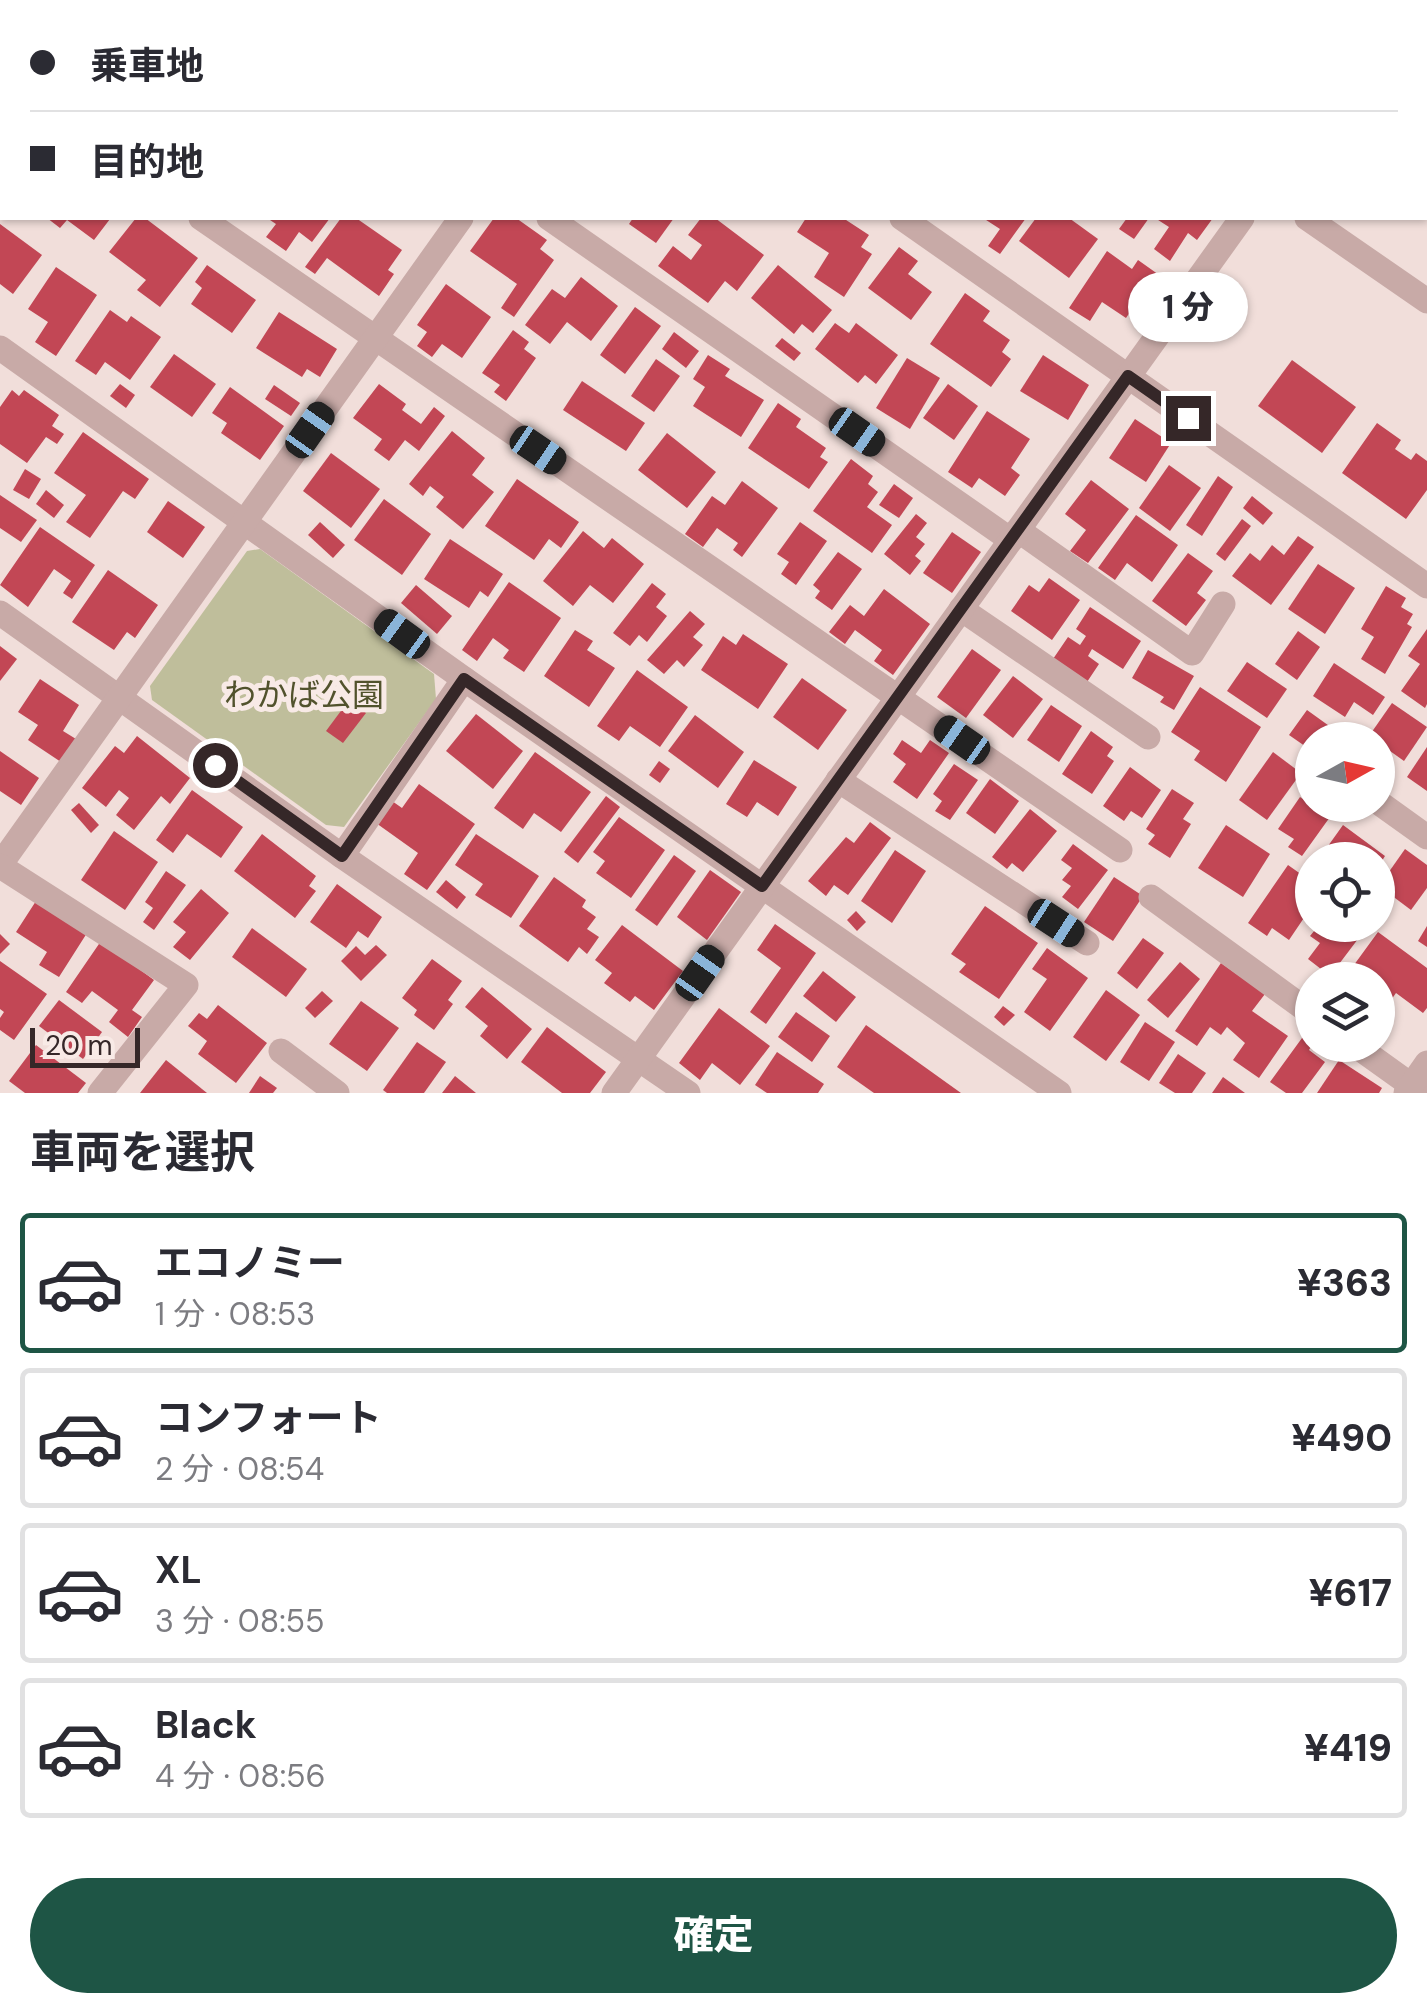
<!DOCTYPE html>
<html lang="ja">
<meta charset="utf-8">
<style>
:root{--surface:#fff;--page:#f2f2f3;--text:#2b2b33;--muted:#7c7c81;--line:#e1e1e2;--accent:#1e5545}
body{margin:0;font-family:"DM Sans","Noto Sans JP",sans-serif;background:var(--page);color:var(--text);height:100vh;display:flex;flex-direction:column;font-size:38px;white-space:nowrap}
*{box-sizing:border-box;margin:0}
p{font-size:32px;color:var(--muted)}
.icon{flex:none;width:55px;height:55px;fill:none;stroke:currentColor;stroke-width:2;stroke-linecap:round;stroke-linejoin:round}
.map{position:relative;height:1093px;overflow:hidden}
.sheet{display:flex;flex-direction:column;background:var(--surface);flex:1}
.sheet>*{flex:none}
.banner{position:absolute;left:0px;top:0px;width:1428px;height:220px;box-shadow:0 2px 8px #0004;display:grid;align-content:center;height:220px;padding:0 30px;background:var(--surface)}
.needle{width:65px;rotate:82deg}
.controls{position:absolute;left:1295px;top:722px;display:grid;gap:20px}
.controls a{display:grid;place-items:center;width:100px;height:100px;border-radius:50%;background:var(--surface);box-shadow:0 2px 8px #0004;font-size:50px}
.scale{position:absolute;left:30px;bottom:25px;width:110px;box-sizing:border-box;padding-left:10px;border:5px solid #352728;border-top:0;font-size:28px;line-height:35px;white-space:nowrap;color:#352728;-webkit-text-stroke:8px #f8eae6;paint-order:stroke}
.end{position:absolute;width:45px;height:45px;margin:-22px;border:12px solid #352728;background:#fff;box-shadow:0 0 0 5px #fff}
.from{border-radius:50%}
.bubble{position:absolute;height:70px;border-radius:35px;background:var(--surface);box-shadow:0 2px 8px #0004;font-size:32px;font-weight:800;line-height:70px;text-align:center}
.car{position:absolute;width:30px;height:60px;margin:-30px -15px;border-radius:12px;box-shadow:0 0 8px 2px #0007;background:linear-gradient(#222 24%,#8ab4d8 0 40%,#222 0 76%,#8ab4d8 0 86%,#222 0)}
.banner b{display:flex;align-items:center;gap:35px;height:95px;font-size:38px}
.banner b+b{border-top:2px solid var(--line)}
.banner i{width:25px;height:25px;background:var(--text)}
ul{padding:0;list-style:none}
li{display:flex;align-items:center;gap:30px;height:140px;margin:0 20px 15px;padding:0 10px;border:5px solid var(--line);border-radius:10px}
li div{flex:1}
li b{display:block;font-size:38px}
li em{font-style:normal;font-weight:800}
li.on{border-color:var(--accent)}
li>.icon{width:90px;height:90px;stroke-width:1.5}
h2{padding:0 30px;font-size:45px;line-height:120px}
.cta{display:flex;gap:20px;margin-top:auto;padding:20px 30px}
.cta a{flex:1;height:115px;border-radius:60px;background:var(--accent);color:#fff;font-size:40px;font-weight:800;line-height:115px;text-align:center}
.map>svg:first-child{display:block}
.green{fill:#bfbe9b}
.building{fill:#c24755}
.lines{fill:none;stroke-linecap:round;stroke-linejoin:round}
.minor{stroke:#c8aaa7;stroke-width:25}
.route{stroke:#352728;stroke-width:12}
.labels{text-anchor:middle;stroke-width:10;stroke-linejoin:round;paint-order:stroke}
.park-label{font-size:32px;fill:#51522c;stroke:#f8eae6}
</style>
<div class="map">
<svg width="1427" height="1093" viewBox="0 0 1427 1093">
<rect width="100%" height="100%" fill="#f1deda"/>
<path class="green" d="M260 549 434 674 436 699 344 827 326 825 152 700 150 686 247 551Z"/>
<g class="building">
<path d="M47 218H108L110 219 94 240 67 220 60 228Z"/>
<path d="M136 218H145L198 258 160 307 137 290 146 280 109 252Z"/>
<path d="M267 218H330L312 242 299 232 286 251 266 237 276 224Z"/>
<path d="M341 218H356L402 250 388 270 394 274 379 296 327 258 315 274 305 267Z"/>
<path d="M494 218H516L547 240 540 249 554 260 514 317 501 308 517 284 470 251Z"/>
<path d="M633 218H674L656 243 629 224Z"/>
<path d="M701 218H715L764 255 737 291 725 281 708 303 658 266 673 246 691 260 702 245 688 235Z"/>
<path d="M806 218H843L869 235 861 247 872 254 844 297 814 277 829 253 797 232Z"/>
<path d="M983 218H1026L1000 254 988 246 1000 229Z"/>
<path d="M1036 218H1069L1098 239 1069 278 1019 241Z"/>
<path d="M1127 218H1149L1134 239 1119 229Z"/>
<path d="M1155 218H1213L1197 240 1188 233 1170 261 1154 249 1169 227Z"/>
<path d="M0 224 42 255 13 294 0 284Z"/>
<path d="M899 247 918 261 908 274 932 292 911 320 868 288Z"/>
<path d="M1107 251 1132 269 1138 260 1169 282 1145 318 1132 309 1126 318 1102 302 1090 321 1069 308Z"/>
<path d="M207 265 256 300 232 333 191 304 202 288 195 282Z"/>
<path d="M778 265 832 310 813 333 802 324 794 334 751 298Z"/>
<path d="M56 267 97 295 56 356 35 342 48 322 28 309Z"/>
<path d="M581 277 618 306 591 341 567 322 550 344 525 325 552 289 565 298Z"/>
<path d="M446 284 491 317 462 358 442 344 432 357 417 346 427 332 417 325Z"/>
<path d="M965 293 990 311 983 321 1010 340 1002 352 1011 359 991 387 930 344Z"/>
<path d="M635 307 661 326 625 374 600 355Z"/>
<path d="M110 310 127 322 131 316 161 337 130 380 105 362 96 375 75 361Z"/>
<path d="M279 312 337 349 320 377 307 369 302 377 256 348Z"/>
<path d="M835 323 849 333 856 323 898 355 876 384 865 375 858 383 815 349Z"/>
<path d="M513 330 529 342 524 349 536 358 506 401 494 392 500 385 482 373Z"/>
<path d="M674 332 699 351 686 368 662 349Z"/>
<path d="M782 338 801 353 794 361 775 346Z"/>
<path d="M174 354 216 384 192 417 150 387Z"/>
<path d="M708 355 730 369 725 376 764 400 741 437 693 406 705 387 693 379Z"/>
<path d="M1043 355 1089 385 1068 420 1020 391Z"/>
<path d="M907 358 940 378 910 429 876 408Z"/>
<path d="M656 359 680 376 654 412 631 396Z"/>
<path d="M1292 360 1356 407 1322 453 1258 406Z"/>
<path d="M582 381 645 423 626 451 563 410Z"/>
<path d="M120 384 135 395 126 408 110 396Z"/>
<path d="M379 384 406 404 402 410 421 424 434 407 445 416 419 451 405 440 389 461 374 450 382 439 353 418Z"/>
<path d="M948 384 978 406 954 440 923 418Z"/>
<path d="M274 385 300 403 291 416 265 399Z"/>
<path d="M230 387 284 426 260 460 221 433 227 423 212 413Z"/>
<path d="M12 390 19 396 24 390 59 415 52 426 64 434 57 444 46 437 27 463 0 444V407Z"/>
<path d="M778 403 801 419 796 427 826 448 820 457 828 462 809 489 748 448Z"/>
<path d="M987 411 1030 439 1011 468 1020 475 1005 496 979 478 972 488 948 472Z"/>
<path d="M1135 419 1171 443 1146 482 1109 458Z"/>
<path d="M1377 423 1401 440 1395 449 1411 460 1416 453 1427 461V490L1406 519 1342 473Z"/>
<path d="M452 431 485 458 472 475 494 492 463 529 436 507 444 497 430 486 423 496 409 484Z"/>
<path d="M83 432 149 479 135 499 123 491 90 538 66 522 86 495 54 473Z"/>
<path d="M667 433 716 472 687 508 638 470Z"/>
<path d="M331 453 380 489 351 528 303 491Z"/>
<path d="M851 459 873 476 868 484 878 492 867 507 892 525 872 553 813 511Z"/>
<path d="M1169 465 1201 488 1170 531 1139 508Z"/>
<path d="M25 469 41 479 29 499 13 490Z"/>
<path d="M1218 476 1233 487 1202 536 1186 525Z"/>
<path d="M517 479 579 522 561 548 549 539 534 560 485 526Z"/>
<path d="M1091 480 1129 509 1088 563 1070 551 1086 530 1065 514Z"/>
<path d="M742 481 778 508 742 557 733 550 738 543 717 528 703 547 685 534 712 496 725 505Z"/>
<path d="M894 484 913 498 899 518 879 505Z"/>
<path d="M46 490 64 505 54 518 36 504Z"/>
<path d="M0 495 37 520 21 542 0 528Z"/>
<path d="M1252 496 1273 513 1263 525 1243 508Z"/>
<path d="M384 499 431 534 402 575 354 540Z"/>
<path d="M168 501 205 527 183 558 147 532Z"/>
<path d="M916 514 927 523 916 537 925 544 915 556 921 561 910 575 884 554Z"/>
<path d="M1136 515 1178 545 1152 582 1127 563 1115 580 1098 568Z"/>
<path d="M1242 519 1251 526 1225 561 1216 554Z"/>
<path d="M320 522 345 545 333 558 308 535Z"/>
<path d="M800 522 827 541 796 585 781 574 789 562 777 554Z"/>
<path d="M40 527 95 565 72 599 63 593 71 581 54 569 28 607 0 585Z"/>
<path d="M583 531 604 548 612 538 644 564 613 603 590 585 573 606 543 581Z"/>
<path d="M952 532 981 552 952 593 923 573Z"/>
<path d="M1298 536 1314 547 1271 605 1232 576 1250 553 1260 561 1272 545 1284 555Z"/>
<path d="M450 539 503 574 488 597 480 591 469 608 424 579Z"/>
<path d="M838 552 862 569 832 610 815 598 820 591 813 585Z"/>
<path d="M1188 553 1213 571 1197 593 1206 600 1186 626 1152 601Z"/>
<path d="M1318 564 1355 588 1325 634 1288 609Z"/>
<path d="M108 570 158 605 135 638 127 632 114 650 72 622Z"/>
<path d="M1049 578 1080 600 1052 640 1011 611 1029 585 1039 592Z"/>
<path d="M509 582 561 618 524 672 503 658 509 650 493 638 477 661 462 650Z"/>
<path d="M652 583 666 594 656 607 667 616 647 642 639 635 630 646 613 633Z"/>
<path d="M416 585 452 616 437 634 401 603Z"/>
<path d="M1386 586 1406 598 1401 607 1413 614 1407 624 1412 627 1385 674 1361 659 1374 637 1361 629Z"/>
<path d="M884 589 930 624 893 675 874 661 882 650 855 630 845 644 829 632 850 605 864 616Z"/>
<path d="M1090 607 1141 641 1123 669 1092 649 1088 656 1099 664 1087 682 1053 659 1068 637 1080 645 1086 636 1076 629Z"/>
<path d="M690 611 705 624 693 637 703 645 684 667 677 660 664 674 647 660Z"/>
<path d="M1427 629V704L1425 708 1401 691 1420 664 1408 656Z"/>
<path d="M575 630 593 641 587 650 615 668 589 707 544 676Z"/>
<path d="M1298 631 1320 647 1297 680 1275 664Z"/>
<path d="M743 634 788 664 758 709 701 670 723 636 736 645Z"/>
<path d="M0 646 17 659 0 681Z"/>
<path d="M972 649 1001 670 966 718 937 697Z"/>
<path d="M1148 650 1194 676 1174 710 1160 702 1164 697 1132 678Z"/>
<path d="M1247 662 1287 689 1267 718 1227 691Z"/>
<path d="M1334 663 1385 697 1373 715 1354 702 1345 717 1313 696Z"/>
<path d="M637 670 688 707 660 747 630 726 619 741 597 726Z"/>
<path d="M1013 676 1043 699 1013 738 983 715Z"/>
<path d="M802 678 847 710 818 750 773 717Z"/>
<path d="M40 679 79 705 63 731 76 739 61 762 28 740 38 725 18 712Z"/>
<path d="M1200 687 1261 727 1226 782 1194 760 1200 751 1171 732Z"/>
<path d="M349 700 366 713 343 743 326 731Z"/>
<path d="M1392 703 1427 727 1404 761 1369 736Z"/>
<path d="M1051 705 1082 726 1059 762 1027 740Z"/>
<path d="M1307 710 1332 728 1324 740H1312V751L1289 735Z"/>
<path d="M476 714 523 751 493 789 446 751Z"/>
<path d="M695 715 744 752 718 788 668 751Z"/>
<path d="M1091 731 1113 747 1107 756 1114 761 1092 794 1062 774Z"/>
<path d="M137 736 190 778 170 804 161 796 134 830 116 815 129 798 119 790 106 807 82 788 115 746 124 753Z"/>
<path d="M902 740 921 753 930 740 949 753 917 799 893 782 906 764 893 754Z"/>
<path d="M1427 747V791L1407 777Z"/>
<path d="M0 751 39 778 21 805 0 791Z"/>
<path d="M535 752 591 792 561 832 534 813 523 829 494 808Z"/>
<path d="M1273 752 1301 773 1267 820 1239 800Z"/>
<path d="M754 760 797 787 778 816 757 802 747 817 726 804Z"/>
<path d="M659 761 670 769 660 783 649 775Z"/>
<path d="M954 764 978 780 950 820 935 811 942 801 933 794Z"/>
<path d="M1130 767 1161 790 1142 818 1131 811 1124 821 1103 806Z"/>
<path d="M990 779 1019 801 995 834 966 813Z"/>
<path d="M419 784 475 824 427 890 404 874 418 853 376 823 392 801 402 808Z"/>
<path d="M1172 789 1194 803 1183 819 1191 824 1170 858 1148 844 1155 835 1146 829Z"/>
<path d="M192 790 243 827 221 858 187 834 173 853 156 840Z"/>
<path d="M606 796 620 807 578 863 564 852Z"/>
<path d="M1300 797 1317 809 1320 805H1328L1335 810 1302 856 1288 847 1294 839 1278 829Z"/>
<path d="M79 803 99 825 91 833 71 810Z"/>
<path d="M1030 809 1057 831 1023 872 1012 863 1007 869 992 857Z"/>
<path d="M619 817 665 850 631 898 596 873 605 861 593 852Z"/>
<path d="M870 822 891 838 848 895 834 885 826 896 808 881 846 837 854 843Z"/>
<path d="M1226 825 1270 854 1243 897 1198 868Z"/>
<path d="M1343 825 1385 856 1378 867V860H1318Z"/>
<path d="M114 831 158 862 125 910 81 880Z"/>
<path d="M262 834 316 876 309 886 316 891 295 918 234 871Z"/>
<path d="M476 834 539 876 511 918 475 895 483 884 455 865Z"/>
<path d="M1073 844 1108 870 1078 909 1062 897 1071 886 1062 880 1072 868 1061 860Z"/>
<path d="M1405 849 1427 865V888L1411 910 1379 886Z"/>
<path d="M895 850 926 871 892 923 861 901Z"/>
<path d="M674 855 696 871 657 926 635 910Z"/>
<path d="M1288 865 1312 882V906L1289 940 1272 928 1267 936 1248 923Z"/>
<path d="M710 870 741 892 707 940 677 917Z"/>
<path d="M166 871 186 885 154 930 143 922 153 908 145 902Z"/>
<path d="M554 877 586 900 582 907 596 917 587 929 599 937 587 954 579 947 568 962 519 926Z"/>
<path d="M1114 877 1143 896 1113 941 1084 922Z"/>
<path d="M446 880 466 897 457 909 436 892Z"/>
<path d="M337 884 382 917 368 938 358 931 346 948 310 922Z"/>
<path d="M201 889 229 913 190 960 173 947 186 932 173 922Z"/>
<path d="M36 901 87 933 59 977 39 965 47 952 16 932Z"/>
<path d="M985 906 1038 943 999 999 959 972 966 964 951 954Z"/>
<path d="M856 911 866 922 857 931 847 920Z"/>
<path d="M775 924 816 953 766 1024 750 1012 781 968 757 950Z"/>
<path d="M622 925 683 971 654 1010 635 996 630 1002 604 983 612 973 595 960Z"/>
<path d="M1319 925H1348L1361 935 1330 976 1308 959 1320 943 1310 936Z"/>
<path d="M1427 926V947L1418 941Z"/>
<path d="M252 928 307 969 286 997 232 957Z"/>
<path d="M1378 932 1427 968V1008L1423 1013 1396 993 1381 1014 1378 1011V980H1343Z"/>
<path d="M0 934 10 944 0 954Z"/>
<path d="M1143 938 1164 953 1137 989 1117 973Z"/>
<path d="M101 941 154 980 132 1010 142 1017 128 1037 109 1022 118 1010 92 991 82 1003 66 992Z"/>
<path d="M376 945 387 955 361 981 341 961 356 946 365 955Z"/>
<path d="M1047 948 1088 978 1050 1031 1024 1012 1047 979 1032 969Z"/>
<path d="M432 959 462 981 448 1000 453 1004 434 1030 414 1015 417 1010 402 998Z"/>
<path d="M0 961 47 994 14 1040 0 1030V1018L4 1012 0 1009Z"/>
<path d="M1180 962 1200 979 1168 1018 1147 1000Z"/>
<path d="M1221 963 1265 994 1252 1011 1288 1036 1259 1078 1233 1060 1245 1043 1227 1027 1221 1035 1210 1027 1197 1046 1175 1031Z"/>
<path d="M823 971 856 997 836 1022 803 996Z"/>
<path d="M482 987 532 1029 507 1059 480 1036 488 1026 465 1007Z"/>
<path d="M1106 990 1140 1015 1106 1061 1073 1037Z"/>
<path d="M322 991 333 1001 315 1018 305 1008Z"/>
<path d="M59 1000 102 1032 83 1059 39 1026Z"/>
<path d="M361 1001 399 1028 367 1071 329 1044Z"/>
<path d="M218 1005 267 1043 236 1083 198 1054 207 1041 188 1026 199 1013 207 1019Z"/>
<path d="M1003 1006 1015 1015 1004 1026 994 1017Z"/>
<path d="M719 1008 770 1046 740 1085 712 1063 700 1080 679 1063Z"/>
<path d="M796 1012 830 1036 812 1062 778 1037Z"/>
<path d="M1145 1022 1175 1042 1149 1081 1120 1062Z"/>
<path d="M866 1025 961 1093H874L837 1067Z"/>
<path d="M547 1027 606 1072 590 1093H562L521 1062Z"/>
<path d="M1310 1027 1312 1045 1309 1050 1325 1062 1302 1093H1286L1270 1082Z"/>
<path d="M417 1042 446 1062 424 1093H387L383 1090Z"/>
<path d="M36 1045 86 1083 78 1093H25L9 1081Z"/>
<path d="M777 1052 824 1084 818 1093H767L755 1085Z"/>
<path d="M1178 1054 1206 1073 1192 1093H1175L1159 1083Z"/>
<path d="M166 1060 207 1093H140Z"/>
<path d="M1339 1060 1382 1088 1379 1093H1317Z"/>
<path d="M260 1076 277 1088 273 1093H249Z"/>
<path d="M455 1076 476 1093H442Z"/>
<path d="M1223 1077 1245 1093H1212Z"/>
</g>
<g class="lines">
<g class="minor">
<path d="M237 0 241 2"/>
<path d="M592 0 596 2"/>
<path d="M1003 0 1007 2"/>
<path d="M1339 0 1342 2"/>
<path d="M614 2 616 0"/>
<path d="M1394 2 1396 0"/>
<path d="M0 78 2 79"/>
<path d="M1425 117 1427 118"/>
<path d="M201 218 1120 850"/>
<path d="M549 218 1011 540"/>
<path d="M902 218 1427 586"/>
<path d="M1307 218 1427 301"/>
<path d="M0 348 464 679 1059 1093"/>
<path d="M1018 530 1192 653 1223 604"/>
<path d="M961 609 1148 737"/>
<path d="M0 613 342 856 688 1093"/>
<path d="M838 780 1087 943"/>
<path d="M1378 802 1427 837"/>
<path d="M342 856 464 679"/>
<path d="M0 865 461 218"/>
<path d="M0 866 186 985 100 1093"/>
<path d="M1151 897 1312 1014"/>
<path d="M1355 1045 1422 1093"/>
<path d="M281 1051 337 1093"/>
<path d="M614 1093 1242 218"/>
<path d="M1406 1093 1427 1063"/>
</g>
</g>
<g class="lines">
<path class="route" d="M215 765 342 856 464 679 762 886 1128 376 1188 418"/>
</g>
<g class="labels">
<g class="park-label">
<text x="304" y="706">わかば公園</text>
</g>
</g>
</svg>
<div class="controls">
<a><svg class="needle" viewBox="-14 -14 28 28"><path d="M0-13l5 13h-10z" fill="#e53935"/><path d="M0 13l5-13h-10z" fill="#7c7c81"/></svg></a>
<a><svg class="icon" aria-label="locate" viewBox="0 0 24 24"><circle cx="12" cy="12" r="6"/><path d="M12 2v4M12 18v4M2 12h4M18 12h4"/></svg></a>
<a><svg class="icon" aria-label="layers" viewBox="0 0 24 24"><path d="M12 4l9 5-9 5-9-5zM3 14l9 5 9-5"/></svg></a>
</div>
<div class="scale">20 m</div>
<i class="end from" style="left:215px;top:765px"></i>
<i class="end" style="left:1188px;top:418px"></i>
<div class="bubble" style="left:1128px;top:272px;width:120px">1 分</div>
<i class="car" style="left:310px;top:430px;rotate:35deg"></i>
<i class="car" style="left:857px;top:432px;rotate:125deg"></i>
<i class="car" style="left:538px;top:450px;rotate:124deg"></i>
<i class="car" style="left:402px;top:634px;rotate:306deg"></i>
<i class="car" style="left:962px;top:740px;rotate:305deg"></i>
<i class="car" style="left:1056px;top:923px;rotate:123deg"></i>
<i class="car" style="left:700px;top:973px;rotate:35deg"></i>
<div class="banner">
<b><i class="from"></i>乗車地</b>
<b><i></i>目的地</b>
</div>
</div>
<section class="sheet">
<h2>車両を選択</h2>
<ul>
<li class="on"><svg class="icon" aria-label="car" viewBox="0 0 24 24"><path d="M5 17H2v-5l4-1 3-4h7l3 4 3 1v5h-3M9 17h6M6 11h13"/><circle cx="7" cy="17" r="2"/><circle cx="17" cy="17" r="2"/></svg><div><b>エコノミー</b><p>1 分 · 08:53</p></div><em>¥363</em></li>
<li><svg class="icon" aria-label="car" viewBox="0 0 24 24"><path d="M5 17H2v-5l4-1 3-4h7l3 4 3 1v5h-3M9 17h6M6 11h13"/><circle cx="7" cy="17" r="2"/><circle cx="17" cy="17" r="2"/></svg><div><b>コンフォート</b><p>2 分 · 08:54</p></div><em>¥490</em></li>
<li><svg class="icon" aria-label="car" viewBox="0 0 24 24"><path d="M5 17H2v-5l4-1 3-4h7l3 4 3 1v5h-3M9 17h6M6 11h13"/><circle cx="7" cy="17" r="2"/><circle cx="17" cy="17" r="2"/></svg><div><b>XL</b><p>3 分 · 08:55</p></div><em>¥617</em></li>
<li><svg class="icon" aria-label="car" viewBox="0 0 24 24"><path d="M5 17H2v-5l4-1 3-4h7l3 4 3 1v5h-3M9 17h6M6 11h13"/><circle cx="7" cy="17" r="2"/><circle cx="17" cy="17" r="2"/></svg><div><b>Black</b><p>4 分 · 08:56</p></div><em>¥419</em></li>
</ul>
<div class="cta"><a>確定</a></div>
</section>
